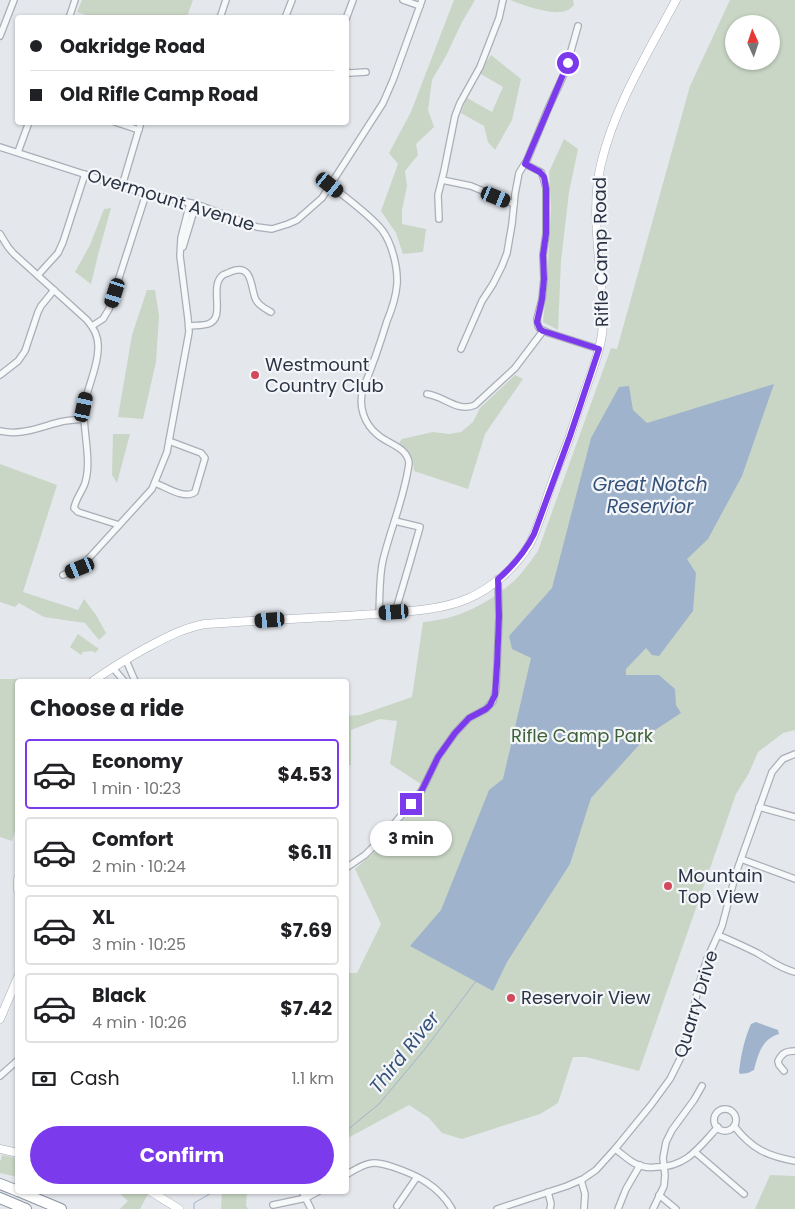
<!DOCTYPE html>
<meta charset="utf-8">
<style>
:root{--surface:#fff;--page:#f6f6f6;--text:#202124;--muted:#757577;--line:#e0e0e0;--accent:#7c3aed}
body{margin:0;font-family:Poppins,sans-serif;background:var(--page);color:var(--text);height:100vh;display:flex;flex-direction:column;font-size:19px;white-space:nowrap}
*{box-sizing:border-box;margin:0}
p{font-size:16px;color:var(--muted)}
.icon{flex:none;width:28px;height:28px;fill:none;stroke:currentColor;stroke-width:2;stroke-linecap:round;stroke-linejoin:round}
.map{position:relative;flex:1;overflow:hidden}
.panel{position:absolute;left:15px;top:679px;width:334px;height:515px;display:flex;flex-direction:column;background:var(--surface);border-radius:5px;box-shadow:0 1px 4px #0004}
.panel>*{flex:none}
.guide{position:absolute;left:15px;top:15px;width:334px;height:110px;border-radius:5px;box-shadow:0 1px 4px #0004;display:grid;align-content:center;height:110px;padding:0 15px;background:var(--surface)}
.needle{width:32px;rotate:357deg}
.buttons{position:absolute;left:725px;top:15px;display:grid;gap:10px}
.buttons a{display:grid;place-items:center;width:55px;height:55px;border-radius:50%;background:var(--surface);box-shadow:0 1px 4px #0004;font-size:25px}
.end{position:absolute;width:22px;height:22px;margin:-11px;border:6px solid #7c3aed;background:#fff;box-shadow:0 0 0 2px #fff}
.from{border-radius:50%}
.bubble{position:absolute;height:35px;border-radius:18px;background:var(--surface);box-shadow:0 1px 4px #0004;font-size:16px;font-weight:700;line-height:35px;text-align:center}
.car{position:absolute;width:15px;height:30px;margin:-15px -8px;border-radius:6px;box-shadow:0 0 4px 1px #0007;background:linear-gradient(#222 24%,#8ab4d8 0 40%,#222 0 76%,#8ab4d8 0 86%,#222 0)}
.guide b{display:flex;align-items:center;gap:18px;height:48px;font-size:19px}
.guide b+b{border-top:1px solid var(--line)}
.guide i{width:12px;height:12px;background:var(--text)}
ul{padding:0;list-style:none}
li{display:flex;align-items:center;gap:15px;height:70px;margin:0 10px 8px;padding:0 5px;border:2px solid var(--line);border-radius:5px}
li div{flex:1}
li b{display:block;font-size:19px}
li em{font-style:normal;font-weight:700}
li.current{border-color:var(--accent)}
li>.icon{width:45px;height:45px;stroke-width:1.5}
h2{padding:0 15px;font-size:22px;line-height:60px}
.pay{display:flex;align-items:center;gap:12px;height:55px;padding:0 15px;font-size:19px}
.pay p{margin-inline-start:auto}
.action{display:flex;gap:10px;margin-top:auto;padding:10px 15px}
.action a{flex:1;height:58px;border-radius:30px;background:var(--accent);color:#fff;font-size:20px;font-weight:700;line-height:58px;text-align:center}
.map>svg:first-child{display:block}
.green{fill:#c9d6c5;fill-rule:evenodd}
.water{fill:#9fb4cc}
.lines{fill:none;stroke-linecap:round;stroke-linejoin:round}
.stream{stroke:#9fb4cc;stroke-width:1}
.street-casing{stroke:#a9aeb7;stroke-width:8}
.secondary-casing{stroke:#a9aeb7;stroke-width:9}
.highway-casing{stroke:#8b94a3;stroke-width:12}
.street{stroke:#f7f8fa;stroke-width:5.5}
.secondary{stroke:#fff;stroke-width:8}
.highway{stroke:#fff;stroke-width:10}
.route{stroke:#7c3aed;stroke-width:6}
.poi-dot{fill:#d1495b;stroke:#f4f6f9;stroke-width:2}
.labels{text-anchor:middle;stroke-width:4.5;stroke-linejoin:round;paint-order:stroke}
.street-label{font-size:18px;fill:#2b3445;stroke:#f4f6f9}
.poi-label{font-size:18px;fill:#2b3445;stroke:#f4f6f9;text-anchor:start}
.park-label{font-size:18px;fill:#3f6138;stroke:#f4f6f9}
.water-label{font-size:19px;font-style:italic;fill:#34527a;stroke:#f4f6f9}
</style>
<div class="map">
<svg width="795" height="1209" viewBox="0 0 795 1209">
<rect width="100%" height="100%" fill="#e4e7ec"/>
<g class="green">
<path d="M82 0H193L187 17 94 18 77 12Z"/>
<path d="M454 0H475L462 22 446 56 432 80 428 110 434 127 416 144 418 155 405 171 407 186 402 210V224L426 229 423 252 403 254 396 233 381 211 398 164 389 153 411 112Z"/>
<path d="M510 0H573L574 5C572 7 570 9 568 10 554 17 523 5 510 0Z"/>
<path d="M730 0H795V730L783 733 758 752 749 773 736 794 639 1071 586 1057H573L558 1103 540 1114 462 1139 442 1133 429 1118 409 1105 346 1139V973H357L381 924 355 869 379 848 426 791 421 784 390 764 397 721 380 719 351 730V765H346V716L360 715 412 697 423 622C459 620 494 601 519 576 526 568 532 559 538 551L611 348 617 349 690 86ZM734 24H771V61H734Z"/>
<path d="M491 55 521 79 512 120 495 150 488 142 484 126 461 113 467 98 492 112 503 87 479 73Z"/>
<path d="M564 139 578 149 569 192 561 261 558 330 543 322 547 282 551 208 549 172Z"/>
<path d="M111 208 99 251 91 284 75 272 90 245 104 209Z"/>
<path d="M147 290H155L159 316 156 362 143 419 118 417 132 335Z"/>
<path d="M515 375 523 379 485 434 468 489 414 471C413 456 410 452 399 443L402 439 433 432 449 434 461 432 473 422 480 408Z"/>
<path d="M113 434H130L117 483 112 475Z"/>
<path d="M0 464 57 485 23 592 78 610 84 599 96 615 106 633 99 640 85 623 44 617 19 603 15 607 0 602Z"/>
<path d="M78 634 99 649 95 653 92 651 83 652 81 655 70 647Z"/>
<path d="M0 679H46V681H18V821L12 841 0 837Z"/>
<path d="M2 1155 17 1158V1177L0 1173V1160H1Z"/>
<path d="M770 1175 795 1176V1209H755Z"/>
<path d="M117 1191H142L148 1194 140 1209H120L128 1201Z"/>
<path d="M222 1191H247L246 1206 248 1209H221Z"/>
</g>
<g class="water">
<path d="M774 384 742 476 708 539 687 559 696 573 693 611 659 656 652 655 646 648 626 669V675H659L675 689 676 705 681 713 649 734 591 798 570 864 507 962 493 991 410 946 441 910 489 790 503 779 531 658 512 649 509 636 552 588 591 438 619 387 629 386 633 410 647 423Z"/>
<path d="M756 1022 778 1030 779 1034C762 1039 758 1054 754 1070L748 1073 740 1074 739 1072C741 1055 744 1040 751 1024Z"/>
</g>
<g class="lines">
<g class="stream">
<path d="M346 1131 379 1104 425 1049 476 981"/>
<path d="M194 1209V1203L215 1191"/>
</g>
<g class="street-casing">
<g id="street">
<path d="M403 0 420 6"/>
<path d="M69 18 75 0"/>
<path d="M220 18 226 0"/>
<path d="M285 18 292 0"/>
<path d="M346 19 353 0"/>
<path d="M0 36 14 0"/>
<path d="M346 72 350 73 366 72"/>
<path d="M115 122 139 130"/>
<path d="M0 147 146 194 196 204 257 227 272 229 288 224 297 220 322 198 383 103 393 80 422 0"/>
<path d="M18 152 29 122"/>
<path d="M525 164 541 172 543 177 546 188V234L543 255 544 279 542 299 537 319 538 326 540 329 549 333 599 349"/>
<path d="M442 180 471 186 514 204"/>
<path d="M330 185C346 198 369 214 382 230 392 243 398 268 397 284 396 297 392 309 387 321 380 344 372 367 363 389 358 406 364 424 378 435 388 444 407 447 409 463 405 496 391 527 383 560 379 577 380 596 379 614"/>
<path d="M122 186 141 122"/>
<path d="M439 219 438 195 444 171 455 116 460 103 480 67 499 18 503 0"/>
<path d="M0 234 8 247 14 254 87 320C94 328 99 338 98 349 98 368 86 389 84 409 83 432 92 461 85 483 82 492 76 498 74 508L78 512 119 525"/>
<path d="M183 247 196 204"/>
<path d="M38 275 58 253 63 242 85 174"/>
<path d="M92 326 103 319 109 309 146 194"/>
<path d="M189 326C194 325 202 326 208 324 227 318 208 286 223 275 225 274 228 273 230 272 254 262 250 289 256 300 259 306 266 309 271 312"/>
<path d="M461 349 482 301 493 284 502 266 507 253 512 224 515 194 519 173 527 160 548 109 565 72 578 26"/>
<path d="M0 375 18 361 25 351 38 312 41 306 54 290"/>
<path d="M427 394C444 396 458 413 475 405L515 368 543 331"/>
<path d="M0 431C21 436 40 427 60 422 68 420 76 420 84 419"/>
<path d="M155 483C166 487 185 500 195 492L205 458 201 453 169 441"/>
<path d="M63 575 80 568 152 489 167 452 189 332 188 319 180 256 181 238 190 203"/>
<path d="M394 612 397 606 410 562 420 527 395 521"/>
<path d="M126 660 135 681"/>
<path d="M113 668 124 681"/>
<path d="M759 807 795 817"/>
<path d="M741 859 795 879"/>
<path d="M346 868 365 855 384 836 422 790 438 757 455 733 469 718 486 709 493 701 496 689 497 666 499 616 498 579"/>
<path d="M718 935C732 941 746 947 759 954 771 961 781 969 795 972"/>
<path d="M784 1071 779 1065 778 1061C782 1053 786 1051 795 1051"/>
<path d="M0 1076 18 1060"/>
<circle cx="725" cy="1120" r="11"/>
<path d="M734 1126C752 1149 767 1156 795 1161"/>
<path d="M615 1149C621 1153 627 1159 634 1163 641 1167 650 1168 657 1167 687 1167 699 1147 718 1127"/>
<path d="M695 1152 744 1194"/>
<path d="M346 1175C354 1170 365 1163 374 1163 381 1163 387 1165 393 1167 417 1175 439 1186 452 1209"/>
<path d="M581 1180 585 1194 584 1209"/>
<path d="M302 1191 311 1209"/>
<path d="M548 1192 551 1204 550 1209"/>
<path d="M659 1195 676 1209"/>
<path d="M273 1205 306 1198 319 1191"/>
<path d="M397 1206 417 1177"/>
<path d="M497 1209 567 1186 583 1179 596 1170 615 1149 651 1105 670 1079 683 1053 700 981 707 959 722 926 736 873 772 772 783 759 795 754"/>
<path d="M618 1209 626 1189 640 1165"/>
<path d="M653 1209 664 1186 665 1175 663 1158 666 1142 672 1130 694 1100 702 1086"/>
</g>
</g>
<g class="secondary-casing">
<g id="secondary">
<path d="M93 681C110 669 128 658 146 648 165 638 183 628 205 624 262 620 319 618 376 614 406 611 438 611 467 599 491 589 515 568 529 545 540 525 545 501 553 480 558 465 565 451 570 436 574 423 578 410 583 397 591 372 603 347 603 321 603 269 589 215 601 164 615 105 648 53 676 0"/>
<path d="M18 879V890"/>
<path d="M0 1019 18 977"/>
<path d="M0 1149 18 1153"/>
<path d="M150 1191 179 1209"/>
</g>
</g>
<g class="highway-casing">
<g id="highway">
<path d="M0 1184 18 1191"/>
<path d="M18 1191 61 1209"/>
<path d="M0 1198 26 1209"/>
</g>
</g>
<use href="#street" class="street"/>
<use href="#secondary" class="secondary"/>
<use href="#highway" class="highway"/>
</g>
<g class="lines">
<path class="route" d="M411 804 422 790 438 757 455 733 469 718 486 709 490 705 495 695 497 666 499 616 498 579C513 566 525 552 534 534L570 436 599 349 543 331 540 329 537 322 542 299 544 279 543 255 546 234V188L544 177 540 172 525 164 568 63"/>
</g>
<g class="poi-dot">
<circle cx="255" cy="375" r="5"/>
<circle cx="668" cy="886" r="5"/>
<circle cx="511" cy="998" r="5"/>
</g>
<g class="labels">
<g class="street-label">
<text transform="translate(171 200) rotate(17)" y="6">Overmount Avenue</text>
<text transform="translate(601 252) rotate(-91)" y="6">Rifle Camp Road</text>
<text transform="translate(696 1004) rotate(-73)" y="6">Quarry Drive</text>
</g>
<g class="poi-label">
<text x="265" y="371">Westmount<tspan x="265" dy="21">Country Club</tspan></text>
<text x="678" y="882">Mountain<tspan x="678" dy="21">Top View</tspan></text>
<text x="521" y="1004">Reservoir View</text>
</g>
<g class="park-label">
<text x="582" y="742">Rifle Camp Park</text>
</g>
<g class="water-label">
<text x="650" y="491">Great Notch<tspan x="650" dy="22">Reservior</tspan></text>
<text transform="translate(404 1052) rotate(-51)" y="7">Third River</text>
</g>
</g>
</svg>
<div class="buttons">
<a><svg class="needle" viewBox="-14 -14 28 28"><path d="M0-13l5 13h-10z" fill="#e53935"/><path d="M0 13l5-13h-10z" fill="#757577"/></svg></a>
</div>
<i class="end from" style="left:568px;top:63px"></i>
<i class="end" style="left:411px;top:804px"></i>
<div class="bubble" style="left:370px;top:821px;width:82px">3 min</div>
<i class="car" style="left:330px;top:185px;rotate:129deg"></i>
<i class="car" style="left:496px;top:197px;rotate:112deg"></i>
<i class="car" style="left:115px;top:293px;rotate:198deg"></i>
<i class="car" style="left:84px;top:407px;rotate:12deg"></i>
<i class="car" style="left:80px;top:568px;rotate:248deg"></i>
<i class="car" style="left:394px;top:612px;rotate:266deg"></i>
<i class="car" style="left:270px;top:620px;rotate:266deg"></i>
<div class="guide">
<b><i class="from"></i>Oakridge Road</b>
<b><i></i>Old Rifle Camp Road</b>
</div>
<section class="panel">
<h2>Choose a ride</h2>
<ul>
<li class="current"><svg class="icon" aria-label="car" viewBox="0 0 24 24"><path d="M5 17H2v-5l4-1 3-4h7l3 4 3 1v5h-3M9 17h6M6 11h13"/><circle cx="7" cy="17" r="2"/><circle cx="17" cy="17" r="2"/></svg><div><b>Economy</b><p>1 min · 10:23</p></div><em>$4.53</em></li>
<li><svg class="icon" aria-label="car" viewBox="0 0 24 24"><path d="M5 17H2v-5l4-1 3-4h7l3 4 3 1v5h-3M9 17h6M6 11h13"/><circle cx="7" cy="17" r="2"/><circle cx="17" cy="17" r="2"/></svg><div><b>Comfort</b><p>2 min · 10:24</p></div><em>$6.11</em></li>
<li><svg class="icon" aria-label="car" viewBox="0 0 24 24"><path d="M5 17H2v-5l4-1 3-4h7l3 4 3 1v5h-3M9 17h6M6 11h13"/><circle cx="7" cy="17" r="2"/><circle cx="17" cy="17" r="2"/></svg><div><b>XL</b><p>3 min · 10:25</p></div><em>$7.69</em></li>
<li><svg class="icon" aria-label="car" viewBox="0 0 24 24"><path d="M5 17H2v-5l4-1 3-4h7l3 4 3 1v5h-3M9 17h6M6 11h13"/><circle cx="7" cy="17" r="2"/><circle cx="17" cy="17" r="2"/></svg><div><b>Black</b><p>4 min · 10:26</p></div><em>$7.42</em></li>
</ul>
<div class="pay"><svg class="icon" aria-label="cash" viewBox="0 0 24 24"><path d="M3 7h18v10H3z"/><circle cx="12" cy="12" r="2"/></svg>Cash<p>1.1 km</p></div>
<div class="action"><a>Confirm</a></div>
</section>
</div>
